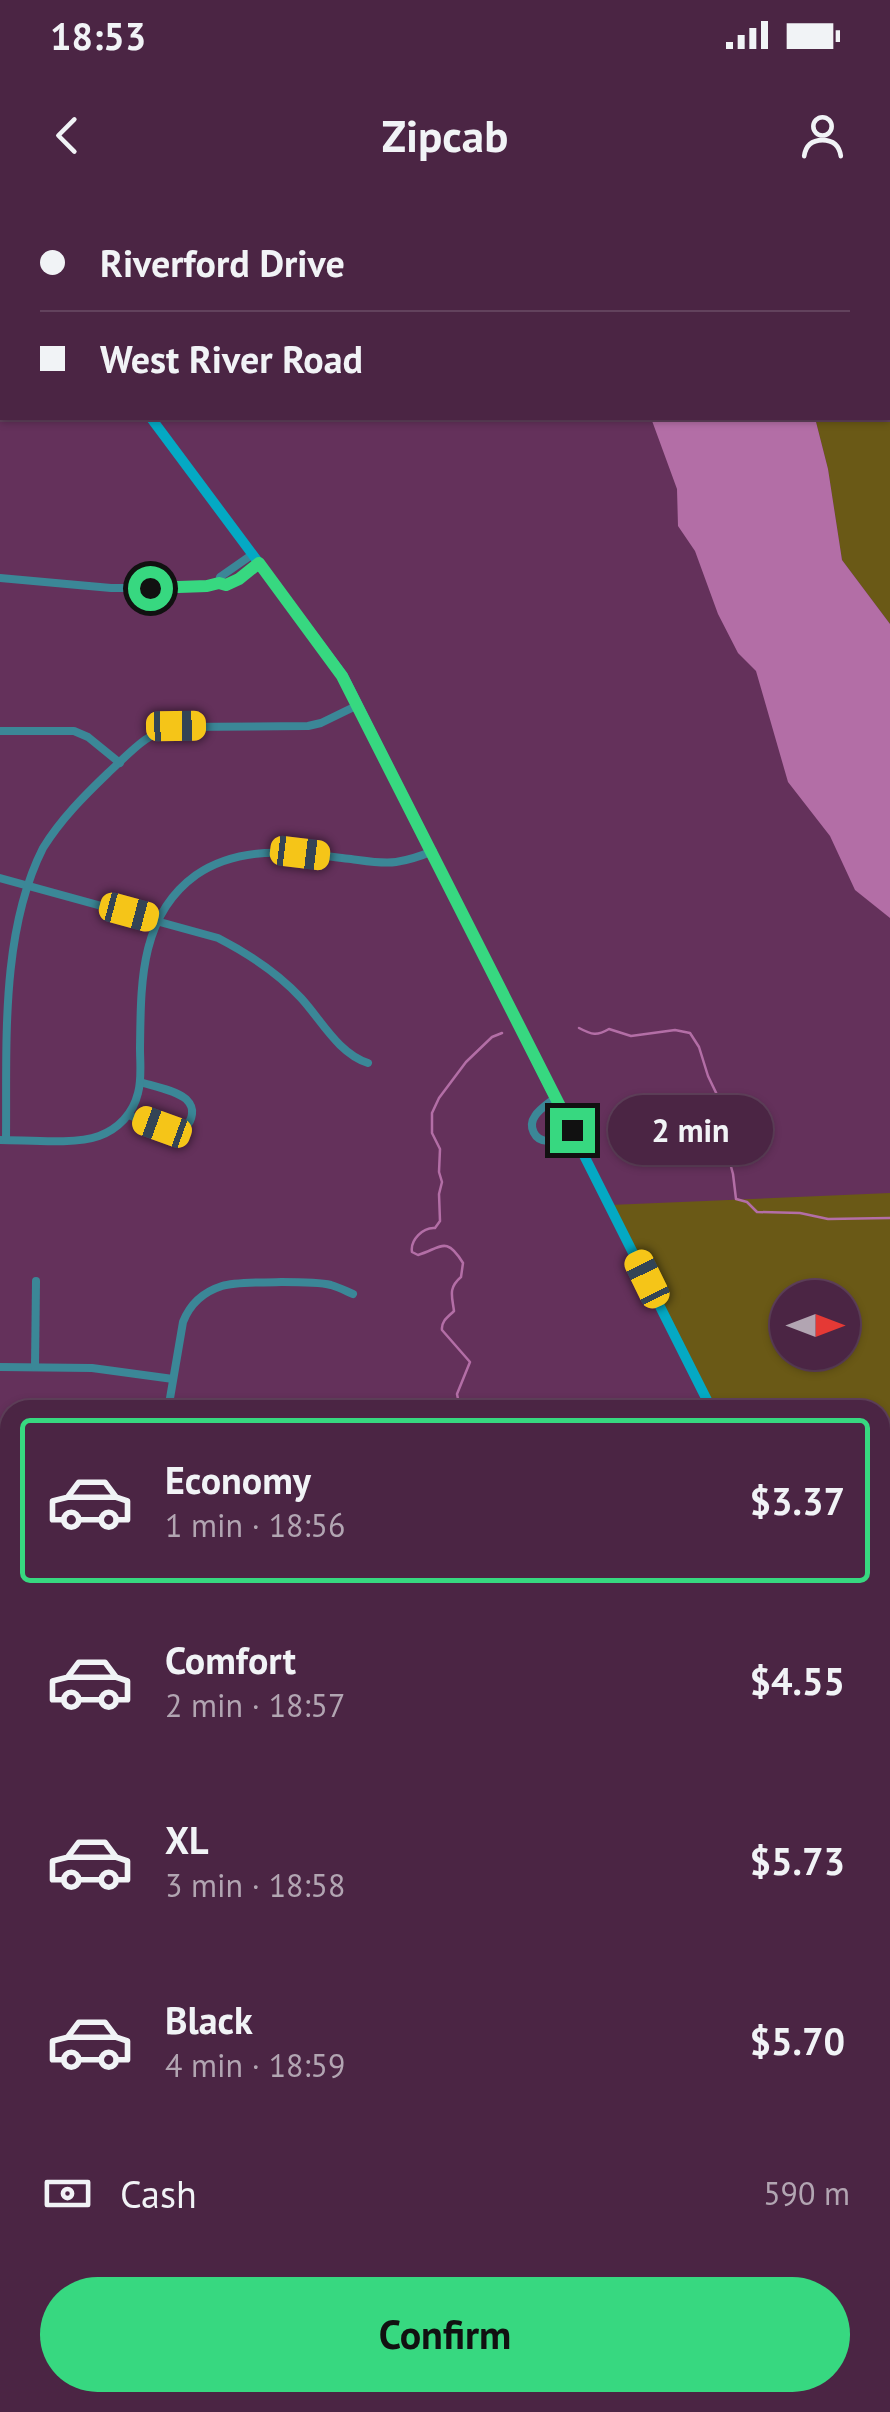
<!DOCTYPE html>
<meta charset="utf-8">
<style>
:root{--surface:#4b2544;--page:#55314f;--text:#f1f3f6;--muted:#b2a5b2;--line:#62425d;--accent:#37d880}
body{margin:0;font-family:"PT Sans",sans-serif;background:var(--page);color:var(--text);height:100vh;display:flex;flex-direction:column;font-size:38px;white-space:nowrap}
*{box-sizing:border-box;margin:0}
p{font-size:32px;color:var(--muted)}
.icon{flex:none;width:55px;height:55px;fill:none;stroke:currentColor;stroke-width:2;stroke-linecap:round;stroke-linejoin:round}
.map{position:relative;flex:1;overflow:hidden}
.details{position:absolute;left:0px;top:1200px;width:890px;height:1012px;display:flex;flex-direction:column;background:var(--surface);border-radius:30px 30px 0 0;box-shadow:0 2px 8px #0004,0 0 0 2px var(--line)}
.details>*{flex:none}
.banner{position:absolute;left:0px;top:0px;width:890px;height:220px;box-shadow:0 2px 8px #0004,0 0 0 2px var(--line);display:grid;align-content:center;height:220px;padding:0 40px;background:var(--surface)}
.needle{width:65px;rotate:90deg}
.buttons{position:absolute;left:770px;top:1080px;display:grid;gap:20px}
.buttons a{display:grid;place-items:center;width:90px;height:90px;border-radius:50%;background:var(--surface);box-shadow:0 2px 8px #0004,0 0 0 2px var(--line);font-size:50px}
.end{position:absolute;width:45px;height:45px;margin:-22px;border:12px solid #37d880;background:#111;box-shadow:0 0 0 5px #111}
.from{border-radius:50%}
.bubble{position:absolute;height:70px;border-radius:35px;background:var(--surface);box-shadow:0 2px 8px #0004,0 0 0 2px var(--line);font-size:32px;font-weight:700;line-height:70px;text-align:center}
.car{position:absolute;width:30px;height:60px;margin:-30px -15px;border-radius:12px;box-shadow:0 0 8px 2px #0007;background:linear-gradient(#f5c518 24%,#345 0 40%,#f5c518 0 76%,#345 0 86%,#f5c518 0)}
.banner b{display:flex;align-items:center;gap:35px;height:95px;font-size:38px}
.banner b+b{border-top:2px solid var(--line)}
.banner i{width:25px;height:25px;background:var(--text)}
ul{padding:18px 0 0;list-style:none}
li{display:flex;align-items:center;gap:30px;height:165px;margin:0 20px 15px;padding:0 20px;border:5px solid transparent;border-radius:10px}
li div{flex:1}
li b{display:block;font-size:38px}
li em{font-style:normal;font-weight:700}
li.active{border-color:var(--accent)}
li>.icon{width:90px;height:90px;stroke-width:1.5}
.pay{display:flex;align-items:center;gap:25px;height:110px;padding:0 40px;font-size:38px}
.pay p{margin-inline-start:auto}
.primary-button{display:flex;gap:20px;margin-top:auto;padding:20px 40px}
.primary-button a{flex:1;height:115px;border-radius:60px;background:var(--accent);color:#111;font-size:40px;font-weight:700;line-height:115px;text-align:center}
.status{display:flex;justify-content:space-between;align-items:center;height:70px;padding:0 50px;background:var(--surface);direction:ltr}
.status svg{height:28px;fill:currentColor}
header{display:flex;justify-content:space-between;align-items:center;height:130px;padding:0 40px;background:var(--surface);font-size:45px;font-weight:700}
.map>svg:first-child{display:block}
.green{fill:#6a5916;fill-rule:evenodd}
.water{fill:#b36ea6}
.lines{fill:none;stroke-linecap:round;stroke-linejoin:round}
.stream{stroke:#b36ea6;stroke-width:2.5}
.minor{stroke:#3b8797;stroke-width:8}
.tertiary{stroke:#3b8797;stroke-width:9}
.secondary{stroke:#04a9c4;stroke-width:10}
.route{stroke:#37d880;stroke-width:12}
</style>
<div class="status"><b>18:53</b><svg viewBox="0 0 49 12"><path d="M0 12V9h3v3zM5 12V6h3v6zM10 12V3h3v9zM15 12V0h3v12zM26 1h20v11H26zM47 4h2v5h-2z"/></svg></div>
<header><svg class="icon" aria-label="back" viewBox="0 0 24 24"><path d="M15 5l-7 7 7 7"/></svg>Zipcab<svg class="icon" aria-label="person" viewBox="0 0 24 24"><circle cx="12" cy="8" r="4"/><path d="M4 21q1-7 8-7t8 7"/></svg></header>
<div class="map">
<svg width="890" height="2212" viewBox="0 0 890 2212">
<rect width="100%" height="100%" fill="#64315b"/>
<g class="green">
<path d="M786 0H890V424L842 360 828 269 815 218H888V2H787Z"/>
<path d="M890 993V1244L880 1245V1210H712L610 1005ZM788 1098H842V1152H788Z"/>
<path d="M890 1716V2192L880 2191V1788Z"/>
</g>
<g class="water">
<path d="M624 0H786L787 2H623Z"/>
<path d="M651 218H815L828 269 842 360 890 424V718L855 690 830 636 788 582 756 471 738 453 718 414 695 351 678 326 677 289Z"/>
</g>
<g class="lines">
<g class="stream">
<path d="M535 0 538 2"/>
<path d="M579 828C592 835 597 836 609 829L631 836 675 830 690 833 699 847 708 876 720 901 723 918 720 926 733 974 736 999 747 1002 757 1012 800 1013 828 1019 890 1018"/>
<path d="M478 1210 465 1205 458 1199 457 1194 470 1162 442 1130C441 1121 448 1117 454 1111 452 1096 448 1088 461 1077L463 1063C446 1035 441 1048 418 1055L412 1052C410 1040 423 1027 435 1028L440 1021 439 994 442 982 439 972 440 949 432 933V913L439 898 466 862 492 837 502 833"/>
<path d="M880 1578 887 1643"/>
<path d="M0 1662 10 1663"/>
</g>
<g class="minor">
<path d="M253 354 220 377 219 383 226 385 239 379 259 363"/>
<path d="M0 378 111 388H189L219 383"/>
<path d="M0 531H74L88 537 120 563"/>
<path d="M0 678 218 738C249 754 277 772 301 798 322 821 338 853 368 863"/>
<path d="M555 898C549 903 539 909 535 916 528 926 534 941 548 941 556 941 565 933 572 930"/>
<path d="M128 915C144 920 188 944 192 914 193 908 190 903 186 899 175 890 153 886 140 882"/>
<path d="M0 940C27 940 74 945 99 936 118 929 133 914 138 893 142 879 140 863 140 848 141 785 139 716 196 675 243 643 298 653 351 659 366 661 382 664 396 662 409 660 421 656 433 651"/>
<path d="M6 940C7 845 0 733 43 648 61 619 84 596 108 573 129 554 147 531 176 527L308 526 321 523 358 505"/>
<path d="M0 1167 92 1168 173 1179"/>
<path d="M35 1167 36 1081"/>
<path d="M168 1210 183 1122C190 1104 203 1092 222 1086 237 1081 314 1081 331 1085 338 1087 346 1091 353 1094"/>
<path d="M0 1305 10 1306"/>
<path d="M0 1416 10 1357"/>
<path d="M880 1677H890"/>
<path d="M582 2202V2212"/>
</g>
<path class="tertiary" d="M0 1681H10"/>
<g class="secondary">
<path d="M35 0 36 2"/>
<path d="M151 218 343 476 712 1210"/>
<path d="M805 2202 806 2212"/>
</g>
</g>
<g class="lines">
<path class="route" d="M150 388 207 386 219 383 226 385 239 379 259 363 342 476 572 930"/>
</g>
</svg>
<div class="buttons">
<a><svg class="needle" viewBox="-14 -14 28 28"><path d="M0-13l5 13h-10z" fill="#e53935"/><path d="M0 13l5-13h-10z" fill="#b2a5b2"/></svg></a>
</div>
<i class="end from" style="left:150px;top:388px"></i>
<i class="end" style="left:572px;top:930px"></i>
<div class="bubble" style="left:608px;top:895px;width:165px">2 min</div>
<i class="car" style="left:176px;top:526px;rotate:89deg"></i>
<i class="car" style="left:300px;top:653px;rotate:97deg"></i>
<i class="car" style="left:129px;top:712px;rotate:105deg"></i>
<i class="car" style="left:162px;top:927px;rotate:290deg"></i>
<i class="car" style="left:647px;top:1079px;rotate:334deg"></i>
<div class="banner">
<b><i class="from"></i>Riverford Drive</b>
<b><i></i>West River Road</b>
</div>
<section class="details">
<ul>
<li class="active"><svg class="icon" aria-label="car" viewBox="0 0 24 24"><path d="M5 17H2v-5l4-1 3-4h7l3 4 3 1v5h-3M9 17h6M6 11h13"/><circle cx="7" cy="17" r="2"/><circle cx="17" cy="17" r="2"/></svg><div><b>Economy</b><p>1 min · 18:56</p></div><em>$3.37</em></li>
<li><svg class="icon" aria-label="car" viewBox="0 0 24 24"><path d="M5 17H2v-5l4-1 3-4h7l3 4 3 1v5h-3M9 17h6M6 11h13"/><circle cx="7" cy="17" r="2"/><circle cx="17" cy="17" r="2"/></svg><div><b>Comfort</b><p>2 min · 18:57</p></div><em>$4.55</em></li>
<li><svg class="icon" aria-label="car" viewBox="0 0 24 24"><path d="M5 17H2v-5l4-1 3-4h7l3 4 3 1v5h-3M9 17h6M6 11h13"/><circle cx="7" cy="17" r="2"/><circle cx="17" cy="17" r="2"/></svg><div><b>XL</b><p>3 min · 18:58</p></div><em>$5.73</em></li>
<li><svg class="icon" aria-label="car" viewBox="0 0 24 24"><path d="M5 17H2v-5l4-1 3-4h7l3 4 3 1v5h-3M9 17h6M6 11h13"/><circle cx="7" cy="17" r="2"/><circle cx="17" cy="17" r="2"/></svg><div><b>Black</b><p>4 min · 18:59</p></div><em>$5.70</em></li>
</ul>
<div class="pay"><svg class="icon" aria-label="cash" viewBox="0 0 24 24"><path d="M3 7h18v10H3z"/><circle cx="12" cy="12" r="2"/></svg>Cash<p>590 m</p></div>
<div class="primary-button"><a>Confirm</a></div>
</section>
</div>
